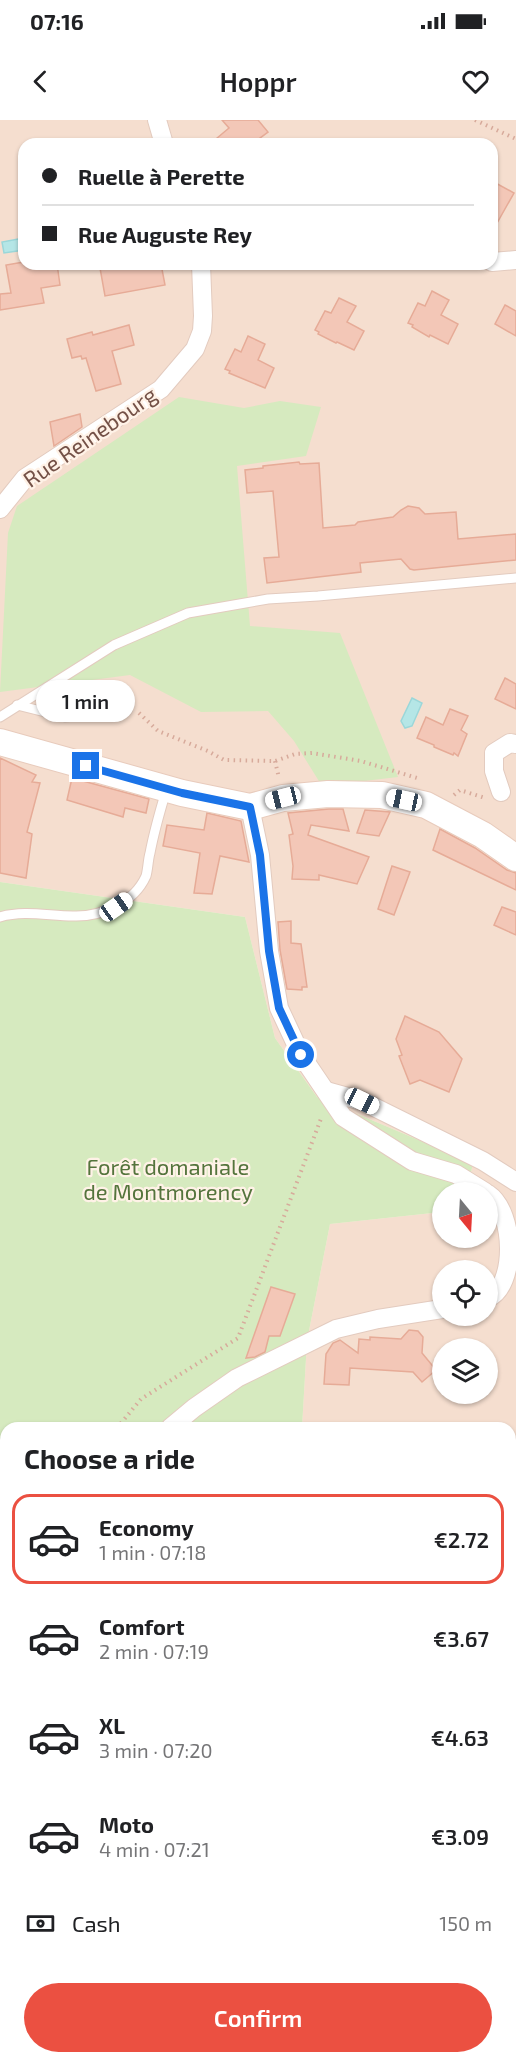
<!DOCTYPE html>
<meta charset="utf-8">
<style>
:root{--surface:#fff;--page:#f2f2f2;--text:#202124;--muted:#757577;--line:#e0e0e0;--accent:#eb5041}
body{margin:0;font-family:"Exo 2",sans-serif;background:var(--page);color:var(--text);height:100vh;display:flex;flex-direction:column;font-size:22px;white-space:nowrap}
*{box-sizing:border-box;margin:0}
p{font-size:20px;color:var(--muted)}
.icon{flex:none;width:33px;height:33px;fill:none;stroke:currentColor;stroke-width:2;stroke-linecap:round;stroke-linejoin:round}
.map{position:relative;flex:1;overflow:hidden}
.details{position:absolute;left:0px;top:1302px;width:516px;height:642px;display:flex;flex-direction:column;background:var(--surface);border-radius:18px 18px 0 0;box-shadow:0 2px 4px #0004}
.details>*{flex:none}
.top-card{position:absolute;left:18px;top:18px;width:480px;height:132px;border-radius:18px;box-shadow:0 2px 4px #0004;display:grid;align-content:center;height:132px;padding:0 24px;background:var(--surface)}
.needle{width:39px;rotate:162deg}
.controls{position:absolute;left:432px;top:1062px;display:grid;gap:12px}
.controls a{display:grid;place-items:center;width:66px;height:66px;border-radius:50%;background:var(--surface);box-shadow:0 2px 4px #0004;font-size:30px}
.end{position:absolute;width:27px;height:27px;margin:-14px;border:8px solid #1a73e8;background:#fff;box-shadow:0 0 0 3px #fff}
.from{border-radius:50%}
.bubble{position:absolute;height:42px;border-radius:21px;background:var(--surface);box-shadow:0 2px 4px #0004;font-size:20px;font-weight:600;line-height:42px;text-align:center}
.car{position:absolute;width:18px;height:36px;margin:-18px -9px;border-radius:8px;box-shadow:0 0 4px 2px #0007;background:linear-gradient(#fff 24%,#345 0 40%,#fff 0 76%,#345 0 86%,#fff 0)}
.top-card b{display:flex;align-items:center;gap:21px;height:57px;font-size:22px}
.top-card b+b{border-top:2px solid var(--line)}
.top-card i{width:15px;height:15px;background:var(--text)}
ul{padding:0;list-style:none}
li{display:flex;align-items:center;gap:18px;height:90px;margin:0 12px 9px;padding:0 12px;border:3px solid transparent;border-radius:18px}
li div{flex:1}
li b{display:block;font-size:22px}
li em{font-style:normal;font-weight:600}
li.selected{border-color:var(--accent)}
li>.icon{width:54px;height:54px;stroke-width:1.5}
h2{padding:0 24px;font-size:27px;line-height:72px}
.pay{display:flex;align-items:center;gap:15px;height:66px;padding:0 24px;font-size:22px}
.pay p{margin-inline-start:auto}
.cta{display:flex;gap:12px;margin-top:auto;padding:12px 24px}
.cta a{flex:1;height:69px;border-radius:36px;background:var(--accent);color:#fff;font-size:24px;font-weight:600;line-height:69px;text-align:center}
.status{display:flex;justify-content:space-between;align-items:center;height:42px;padding:0 30px;background:var(--surface);direction:ltr}
.status svg{height:16px;fill:currentColor}
header{display:flex;justify-content:space-between;align-items:center;height:78px;padding:0 24px;background:var(--surface);font-size:27px;font-weight:600}
.map>svg:first-child{display:block}
.residential{fill:#f5decf;fill-rule:evenodd}
.green{fill:#d6eabf}
.water{fill:#b5e6e6;stroke:#9bd7d9;stroke-width:1.5}
.building{fill:#f3c7b7;stroke:#e6ab97;stroke-width:1.5}
.lines{fill:none;stroke-linecap:round;stroke-linejoin:round}
.lane-casing{stroke:#e3cbbf;stroke-width:11}
.street-casing{stroke:#e3cbbf;stroke-width:20}
.secondary-casing{stroke:#e8cbbc;stroke-width:28}
.path{stroke:#d7aa9b;stroke-width:4;stroke-dasharray:1.5 4.5;stroke-linecap:butt}
.lane{stroke:#fff;stroke-width:9}
.street{stroke:#fff;stroke-width:18}
.secondary{stroke:#fff;stroke-width:26}
.route{stroke:#1a73e8;stroke-width:8}
.labels{text-anchor:middle;stroke-width:4.5;stroke-linejoin:round;paint-order:stroke}
.street-label{font-size:22px;fill:#745147;stroke:#fff2e7}
.park-label{font-size:22px;fill:#54743c;stroke:#fff2e7}
</style>
<div class="status"><b>07:16</b><svg viewBox="0 0 49 12"><path d="M0 12V9h3v3zM5 12V6h3v6zM10 12V3h3v9zM15 12V0h3v12zM26 1h20v11H26zM47 4h2v5h-2z"/></svg></div>
<header><svg class="icon" aria-label="back" viewBox="0 0 24 24"><path d="M15 5l-7 7 7 7"/></svg>Hoppr<svg class="icon" aria-label="heart" viewBox="0 0 24 24"><path d="M12 20l-8-8c-3-5 5-10 8-4 3-6 11-1 8 4z"/></svg></header>
<div class="map">
<svg width="516" height="1944" viewBox="0 0 516 1944">
<rect width="100%" height="100%" fill="#fdeee0"/>
<path class="residential" d="M0 0H516V1376H510V1308H302L307 1221 330 1104 442 1092V1118H488V1072H467L473 1043 317 977 275 918 245 797 0 762ZM24 24H492V144H24ZM442 1150H488V1196H442ZM442 1228H488V1274H442Z"/>
<g class="green">
<path d="M179 277 244 288 280 281 321 287 306 336 237 346 250 506 340 513 398 657 322 666 294 621 268 591 201 592 130 555 0 572 8 413 17 386Z"/>
<path d="M0 762 245 797 275 918 317 977 473 1043 467 1072H442V1092L330 1104 307 1221 302 1308H6V1938H510V1375L516 1376V1944H0Z"/>
</g>
<g class="water">
<path d="M24 118V130L4 133 2 122Z"/>
<path d="M412 578 422 583 412 606 405 608 401 601Z"/>
</g>
<g class="building">
<path d="M222 0H258L268 12 252 24H210L229 8Z"/>
<path d="M492 61 514 73 492 112Z"/>
<path d="M24 142V144H57L60 165 41 168 44 183 0 190V174L11 173 6 145Z"/>
<path d="M122 144H161L165 165 105 176 100 148Z"/>
<path d="M432 171 449 180 441 195 458 204 448 224 430 215 429 217 412 207 413 205 408 203 418 183 425 186Z"/>
<path d="M339 178 356 186 347 202 364 211 354 230 337 222 336 223 318 214 319 212 315 210 325 191 331 193Z"/>
<path d="M505 185 516 191V216L495 204Z"/>
<path d="M129 205 134 225 112 231 121 264 96 271 86 238 82 239 81 236 72 238 67 219 92 212 93 215Z"/>
<path d="M248 216 265 224 258 240 274 248 265 268 229 253 230 251 225 249 235 229 241 232Z"/>
<path d="M80 294 82 307 54 326 50 302Z"/>
<path d="M299 342 300 344 319 343 323 408 355 405 358 402 393 397 401 390 408 386 419 388 425 394 456 392 458 419 516 414V440L414 450 410 449 401 439 360 443 361 452 267 463 264 438 279 437 273 371 247 373 245 350 263 348V346Z"/>
<path d="M505 558 516 564V589L495 579Z"/>
<path d="M450 589 468 596 461 610 467 614 458 636 454 633 453 635 434 627V625L417 618 426 597 443 605Z"/>
<path d="M0 638 36 655 32 662 40 663 27 712 32 714 26 758 0 753Z"/>
<path d="M72 658 149 679 146 693 125 688 123 697 67 680Z"/>
<path d="M329 689H343L349 711 311 705 308 715 369 737 357 764 319 755V760L292 759 293 746 289 715 293 714 288 693Z"/>
<path d="M365 690 390 692 379 716 357 713Z"/>
<path d="M207 693 241 701 249 742 220 736 212 774 194 773 200 733 163 726 167 705 204 710Z"/>
<path d="M440 709 475 728 507 750 516 753V770L433 730Z"/>
<path d="M392 746 410 752 394 795 378 789Z"/>
<path d="M502 787 516 792V815L494 805Z"/>
<path d="M291 801V823L301 824 307 867H302V870L287 869 280 830 278 802Z"/>
<path d="M405 896 439 912 462 939 449 972 420 960 410 964 399 936 402 935 396 919Z"/>
<path d="M271 1167 295 1174 280 1216H269L265 1232 255 1237 246 1238Z"/>
<path d="M409 1210 418 1211 423 1217 422 1233 436 1250 422 1262 413 1252 350 1248 349 1265 324 1264 326 1234 333 1223 340 1220 358 1233 359 1219 370 1220V1217L401 1219Z"/>
</g>
<g class="lines">
<g class="lane-casing">
<g id="lane">
<path d="M17 585 65 597 127 590"/>
<path d="M0 597 114 525 188 493 268 479 318 476 516 458"/>
<path d="M0 797C24 790 49 796 73 796 101 797 134 783 146 756 148 749 148 740 150 733 154 712 160 691 166 671"/>
</g>
</g>
<g class="street-casing">
<g id="street">
<path d="M157 0 164 24"/>
<path d="M492 142 516 140"/>
<path d="M0 389 25 358 161 269 195 229 202 211 203 196 201 144"/>
<path d="M501 672 494 651V633L510 623 516 624"/>
<path d="M250 687 260 735 269 831 279 888 301 935 343 997 412 1041 456 1054 485 1072"/>
<path d="M326 971 362 981 483 1041 516 1062"/>
<path d="M488 1074C516 1093 516 1167 488 1178"/>
<path d="M170 1308 194 1288 237 1258 336 1209 378 1199 442 1189"/>
<path d="M510 1360 516 1361"/>
<path d="M0 1417 6 1415"/>
</g>
</g>
<g class="secondary-casing">
<path id="secondary" d="M0 622 182 673 250 687 283 678 328 674 382 675 426 685 483 715 516 738"/>
</g>
<g class="path">
<path d="M475 0 516 19"/>
<path d="M139 593 158 611 208 631 224 640 275 641 295 634 312 633 361 641 417 658"/>
<path d="M275 641 279 658"/>
<path d="M454 675 460 670 485 678"/>
<path d="M117 1308 141 1279 238 1218 322 996"/>
<path d="M510 1384 516 1386"/>
<path d="M510 1419 516 1420"/>
<path d="M510 1488 516 1475"/>
<path d="M0 1658 6 1656"/>
<path d="M510 1665 516 1666"/>
<path d="M0 1741 6 1743"/>
<path d="M510 1873 516 1875"/>
<path d="M15 1944V1938"/>
<path d="M140 1944 144 1938"/>
</g>
<use href="#lane" class="lane"/>
<use href="#street" class="street"/>
<use href="#secondary" class="secondary"/>
</g>
<g class="lines">
<path class="route" d="M86 646 182 673 250 687 260 735 269 831 279 888 301 935"/>
</g>
<g class="labels">
<g class="street-label">
<text transform="translate(90 317) rotate(-35)" y="8">Rue Reinebourg</text>
</g>
<g class="park-label">
<text x="168" y="1055">Forêt domaniale<tspan x="168" dy="25">de Montmorency</tspan></text>
</g>
</g>
</svg>
<div class="controls">
<a><svg class="needle" viewBox="-14 -14 28 28"><path d="M0-13l5 13h-10z" fill="#e53935"/><path d="M0 13l5-13h-10z" fill="#757577"/></svg></a>
<a><svg class="icon" aria-label="locate" viewBox="0 0 24 24"><circle cx="12" cy="12" r="6"/><path d="M12 2v4M12 18v4M2 12h4M18 12h4"/></svg></a>
<a><svg class="icon" aria-label="layers" viewBox="0 0 24 24"><path d="M12 4l9 5-9 5-9-5zM3 14l9 5 9-5"/></svg></a>
</div>
<i class="end from" style="left:301px;top:935px"></i>
<i class="end" style="left:86px;top:646px"></i>
<div class="bubble" style="left:36px;top:560px;width:99px">1 min</div>
<i class="car" style="left:283px;top:678px;rotate:256deg"></i>
<i class="car" style="left:404px;top:680px;rotate:282deg"></i>
<i class="car" style="left:116px;top:787px;rotate:55deg"></i>
<i class="car" style="left:362px;top:981px;rotate:116deg"></i>
<div class="top-card">
<b><i class="from"></i>Ruelle à Perette</b>
<b><i></i>Rue Auguste Rey</b>
</div>
<section class="details">
<h2>Choose a ride</h2>
<ul>
<li class="selected"><svg class="icon" aria-label="car" viewBox="0 0 24 24"><path d="M5 17H2v-5l4-1 3-4h7l3 4 3 1v5h-3M9 17h6M6 11h13"/><circle cx="7" cy="17" r="2"/><circle cx="17" cy="17" r="2"/></svg><div><b>Economy</b><p>1 min · 07:18</p></div><em>€2.72</em></li>
<li><svg class="icon" aria-label="car" viewBox="0 0 24 24"><path d="M5 17H2v-5l4-1 3-4h7l3 4 3 1v5h-3M9 17h6M6 11h13"/><circle cx="7" cy="17" r="2"/><circle cx="17" cy="17" r="2"/></svg><div><b>Comfort</b><p>2 min · 07:19</p></div><em>€3.67</em></li>
<li><svg class="icon" aria-label="car" viewBox="0 0 24 24"><path d="M5 17H2v-5l4-1 3-4h7l3 4 3 1v5h-3M9 17h6M6 11h13"/><circle cx="7" cy="17" r="2"/><circle cx="17" cy="17" r="2"/></svg><div><b>XL</b><p>3 min · 07:20</p></div><em>€4.63</em></li>
<li><svg class="icon" aria-label="car" viewBox="0 0 24 24"><path d="M5 17H2v-5l4-1 3-4h7l3 4 3 1v5h-3M9 17h6M6 11h13"/><circle cx="7" cy="17" r="2"/><circle cx="17" cy="17" r="2"/></svg><div><b>Moto</b><p>4 min · 07:21</p></div><em>€3.09</em></li>
</ul>
<div class="pay"><svg class="icon" aria-label="cash" viewBox="0 0 24 24"><path d="M3 7h18v10H3z"/><circle cx="12" cy="12" r="2"/></svg>Cash<p>150 m</p></div>
<div class="cta"><a>Confirm</a></div>
</section>
</div>
